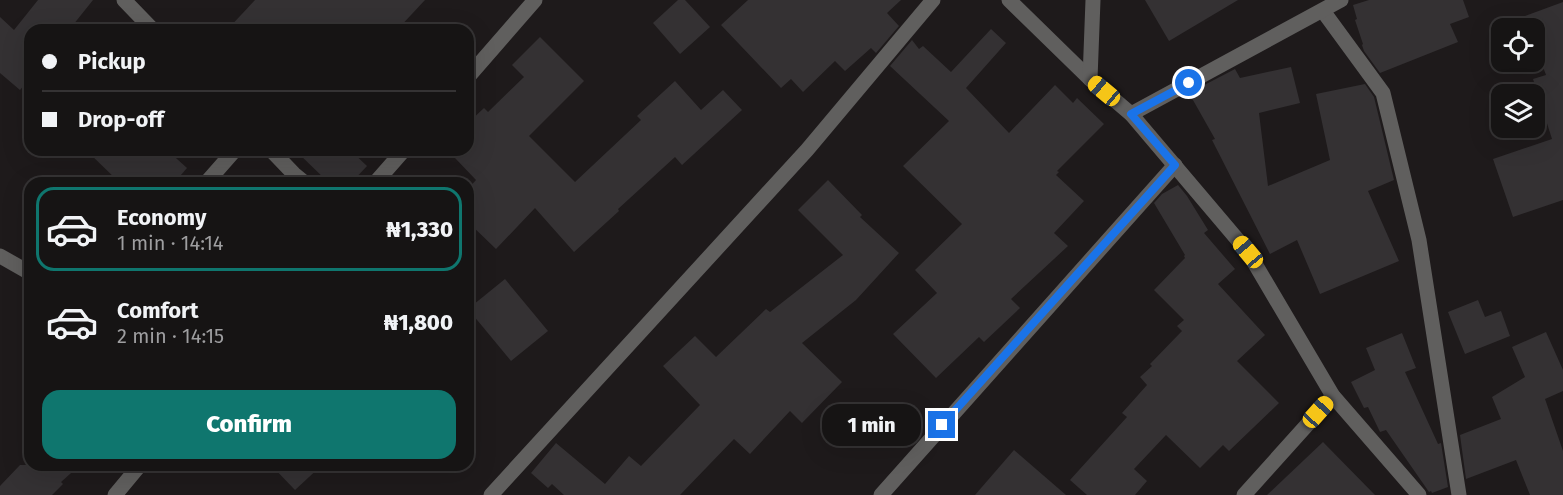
<!DOCTYPE html>
<meta charset="utf-8">
<style>
:root{--surface:#161414;--page:#1f1d1d;--text:#f1f3f6;--muted:#9e9ea0;--line:#353334;--accent:#0f766e}
body{margin:0;font-family:"Fira Sans",sans-serif;background:var(--page);color:var(--text);height:100vh;display:flex;flex-direction:column;font-size:22px;white-space:nowrap}
*{box-sizing:border-box;margin:0}
p{font-size:20px;color:var(--muted)}
.icon{flex:none;width:33px;height:33px;fill:none;stroke:currentColor;stroke-width:2;stroke-linecap:round;stroke-linejoin:round}
.map{position:relative;flex:1;overflow:hidden}
.drawer{position:absolute;left:24px;top:177px;width:450px;height:294px;display:flex;flex-direction:column;background:var(--surface);border-radius:18px;box-shadow:0 6px 24px #0002,0 0 0 2px var(--line)}
.drawer>*{flex:none}
.banner{position:absolute;left:24px;top:24px;width:450px;height:132px;border-radius:18px;box-shadow:0 6px 24px #0002,0 0 0 2px var(--line);display:grid;align-content:center;height:132px;padding:0 18px;background:var(--surface)}
.tools{position:absolute;left:1491px;top:18px;display:grid;gap:12px}
.tools a{display:grid;place-items:center;width:54px;height:54px;border-radius:12px;background:var(--surface);box-shadow:0 6px 24px #0002,0 0 0 2px var(--line);font-size:30px}
.end{position:absolute;width:27px;height:27px;margin:-14px;border:8px solid #1a73e8;background:#fff;box-shadow:0 0 0 3px #fff}
.from{border-radius:50%}
.bubble{position:absolute;height:42px;border-radius:18px;background:var(--surface);box-shadow:0 6px 24px #0002,0 0 0 2px var(--line);font-size:20px;font-weight:800;line-height:42px;text-align:center}
.car{position:absolute;width:18px;height:36px;margin:-18px -9px;border-radius:8px;box-shadow:0 0 4px 2px #0007;background:linear-gradient(#f5c518 24%,#345 0 40%,#f5c518 0 76%,#345 0 86%,#f5c518 0)}
.banner b{display:flex;align-items:center;gap:21px;height:57px;font-size:22px}
.banner b+b{border-top:2px solid var(--line)}
.banner i{width:15px;height:15px;background:var(--text)}
ul{padding:10px 0 0;list-style:none}
li{display:flex;align-items:center;gap:18px;height:84px;margin:0 12px 9px;padding:0 6px;border:3px solid transparent;border-radius:18px}
li div{flex:1}
li b{display:block;font-size:22px}
li em{font-style:normal;font-weight:800}
li.active{border-color:var(--accent)}
li>.icon{width:54px;height:54px;stroke-width:1.5}
.cta{display:flex;gap:12px;margin-top:auto;padding:12px 18px}
.cta a{flex:1;height:69px;border-radius:18px;background:var(--accent);color:#fff;font-size:24px;font-weight:800;line-height:69px;text-align:center}
.map>svg:first-child{display:block}
.building{fill:#343133}
.lines{fill:none;stroke-linecap:round;stroke-linejoin:round}
.minor{stroke:#605f5e;stroke-width:15}
.route{stroke:#1a73e8;stroke-width:8}
</style>
<div class="map">
<svg width="1563" height="495" viewBox="0 0 1563 495">
<rect width="100%" height="100%" fill="#1e1a1b"/>
<g class="building">
<path d="M38 0H93L69 30H30V78L20 90 0 73V17L14 30Z"/>
<path d="M255 0H425L397 30H227Z"/>
<path d="M678 0H685L710 27 680 54 653 23Z"/>
<path d="M748 0H901L887 13 899 26 876 53 871 48 845 71 835 61 803 92 791 79 781 88 721 25Z"/>
<path d="M1145 0H1238L1169 41Z"/>
<path d="M1369 0H1463L1469 17 1450 24 1458 42 1380 73 1364 51 1362 45 1363 44 1355 20 1357 19 1353 5Z"/>
<path d="M1563 2V200L1513 217 1493 159 1552 139 1533 79 1546 75 1534 42V28H1530L1525 16Z"/>
<path d="M991 29 1006 43 966 88 1009 133 1055 85 1073 103 1077 98 1104 124 1057 171 1059 172 1056 175 1084 201 1054 233 1068 246 1011 299 1020 308 984 342 979 337 936 378 893 334 937 293 915 270 962 224 903 166 949 121 890 66 912 40 919 49 923 46 951 72Z"/>
<path d="M540 37 584 81 529 136 575 182 641 120 637 116 675 81 701 110 723 90 742 110 682 165 675 157 618 209 619 211 574 252 535 208 496 249 468 222V189L476 180 455 158 463 150H468V123L484 108 488 112 524 77 512 65Z"/>
<path d="M1291 67 1300 103 1259 113 1268 186 1330 160 1316 94 1365 84 1374 97 1394 180 1368 191 1399 261 1320 294 1297 240 1270 254 1212 140 1215 139 1189 93 1235 69 1240 78Z"/>
<path d="M86 150H167L187 168 174 183H120Z"/>
<path d="M295 150H350L367 166 351 183H329Z"/>
<path d="M828 180 862 215 860 217 899 253 856 300 802 343 842 382 802 423 790 411 750 454 734 439 680 495H564L552 484 548 488 531 473 556 443 605 484 629 456 641 466 700 405 663 366 695 336 716 357 766 309 770 312 843 255 798 210Z"/>
<path d="M1178 185 1187 196 1208 230 1204 233 1235 269 1218 284 1265 335 1237 361 1279 403 1229 451 1223 445 1200 468 1166 435 1134 469 1147 481 1135 495H1087L1070 480 1127 417 1122 413 1147 385 1140 377 1152 366 1150 364 1182 331 1177 326 1184 320 1154 290 1185 258 1184 256 1185 255 1154 203 1162 194Z"/>
<path d="M505 279 548 331 511 361 468 309Z"/>
<path d="M1478 300 1485 317 1501 311 1510 336 1465 354 1448 312Z"/>
<path d="M1546 332 1563 370V391L1545 399 1563 451V495H1530L1516 460 1466 479 1460 435 1501 419 1492 397 1525 377 1512 347Z"/>
<path d="M1402 333 1416 368 1405 372 1438 444 1441 443 1448 487 1432 493 1431 491 1429 492 1386 430 1380 432 1368 407 1364 408 1351 382 1375 370 1366 348Z"/>
<path d="M1323 442 1375 495H1267Z"/>
<path d="M1014 450 1066 495H975Z"/>
<path d="M20 465H80L61 482 63 484 52 495H0V486Z"/>
<path d="M271 465H322L295 490Z"/>
</g>
<g class="lines">
<g class="minor">
<path d="M124 0 153 30"/>
<path d="M1009 0 1090 79 1131 114 1248 252 1333 396 1419 495"/>
<path d="M1323 11 1383 93 1419 240 1459 495"/>
<path d="M468 77 535 0"/>
<path d="M1090 79 1093 0"/>
<path d="M1131 114 1341 0"/>
<path d="M271 150 294 174 305 183"/>
<path d="M206 183 235 150"/>
<path d="M375 183 404 150"/>
<path d="M0 256 30 273"/>
<path d="M115 495 140 465"/>
<path d="M491 495 807 150 933 0"/>
<path d="M881 495 1175 165"/>
<path d="M1244 495 1333 396"/>
</g>
</g>
<g class="lines">
<path class="route" d="M942 425 1175 165 1131 114 1189 83"/>
</g>
</svg>
<div class="tools">
<a><svg class="icon" aria-label="locate" viewBox="0 0 24 24"><circle cx="12" cy="12" r="6"/><path d="M12 2v4M12 18v4M2 12h4M18 12h4"/></svg></a>
<a><svg class="icon" aria-label="layers" viewBox="0 0 24 24"><path d="M12 4l9 5-9 5-9-5zM3 14l9 5 9-5"/></svg></a>
</div>
<i class="end from" style="left:1189px;top:83px"></i>
<i class="end" style="left:942px;top:425px"></i>
<div class="bubble" style="left:822px;top:404px;width:99px">1 min</div>
<i class="car" style="left:1104px;top:91px;rotate:310deg"></i>
<i class="car" style="left:1248px;top:252px;rotate:320deg"></i>
<i class="car" style="left:1318px;top:412px;rotate:42deg"></i>
<div class="banner">
<b><i class="from"></i>Pickup</b>
<b><i></i>Drop-off</b>
</div>
<section class="drawer">
<ul>
<li class="active"><svg class="icon" aria-label="car" viewBox="0 0 24 24"><path d="M5 17H2v-5l4-1 3-4h7l3 4 3 1v5h-3M9 17h6M6 11h13"/><circle cx="7" cy="17" r="2"/><circle cx="17" cy="17" r="2"/></svg><div><b>Economy</b><p>1 min · 14:14</p></div><em>₦1,330</em></li>
<li><svg class="icon" aria-label="car" viewBox="0 0 24 24"><path d="M5 17H2v-5l4-1 3-4h7l3 4 3 1v5h-3M9 17h6M6 11h13"/><circle cx="7" cy="17" r="2"/><circle cx="17" cy="17" r="2"/></svg><div><b>Comfort</b><p>2 min · 14:15</p></div><em>₦1,800</em></li>
</ul>
<div class="cta"><a>Confirm</a></div>
</section>
</div>
